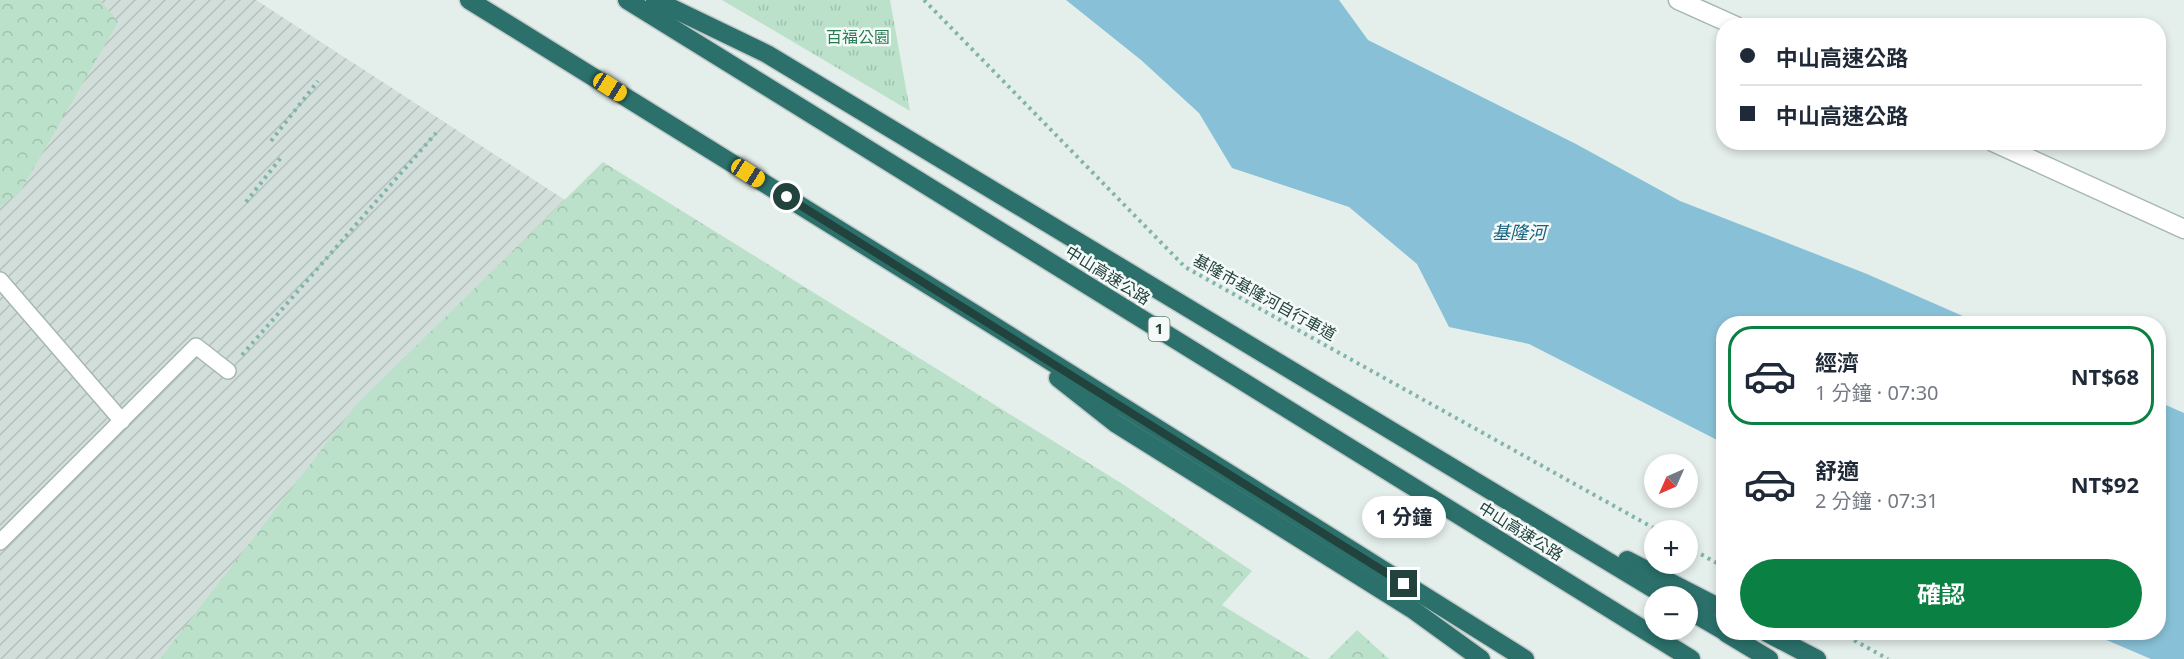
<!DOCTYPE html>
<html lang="zh-TW">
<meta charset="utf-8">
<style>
:root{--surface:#fff;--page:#f6f6f7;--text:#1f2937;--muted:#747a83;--line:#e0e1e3;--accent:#0b8043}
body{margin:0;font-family:"Noto Sans","Noto Sans TC",sans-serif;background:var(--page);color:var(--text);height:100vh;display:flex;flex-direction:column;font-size:22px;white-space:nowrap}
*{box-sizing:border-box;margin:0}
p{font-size:20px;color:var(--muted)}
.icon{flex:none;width:33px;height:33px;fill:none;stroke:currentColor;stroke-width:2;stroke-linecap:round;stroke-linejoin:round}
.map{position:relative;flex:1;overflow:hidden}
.side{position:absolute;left:1716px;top:316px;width:450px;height:324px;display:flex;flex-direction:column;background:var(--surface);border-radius:24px;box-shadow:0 3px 9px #0003}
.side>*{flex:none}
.top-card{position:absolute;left:1716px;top:18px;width:450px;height:132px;border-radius:24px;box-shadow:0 3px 9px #0003;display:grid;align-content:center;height:132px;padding:0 24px;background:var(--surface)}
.needle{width:39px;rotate:225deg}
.controls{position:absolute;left:1644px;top:454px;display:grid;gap:12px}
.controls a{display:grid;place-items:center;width:54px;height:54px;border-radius:50%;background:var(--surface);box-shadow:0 3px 9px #0003;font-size:30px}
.end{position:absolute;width:27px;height:27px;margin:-14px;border:8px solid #22423d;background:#fff;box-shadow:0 0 0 3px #fff}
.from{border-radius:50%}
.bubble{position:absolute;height:42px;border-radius:21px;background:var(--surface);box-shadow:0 3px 9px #0003;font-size:20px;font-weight:700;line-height:42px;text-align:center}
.car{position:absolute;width:18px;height:36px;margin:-18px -9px;border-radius:8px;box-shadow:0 0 4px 2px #0007;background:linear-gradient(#f5c518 24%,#345 0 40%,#f5c518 0 76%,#345 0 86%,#f5c518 0)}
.top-card b{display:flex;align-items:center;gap:21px;height:57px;font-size:22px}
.top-card b+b{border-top:2px solid var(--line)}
.top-card i{width:15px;height:15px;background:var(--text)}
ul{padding:10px 0 0;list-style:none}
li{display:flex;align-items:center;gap:18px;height:99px;margin:0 12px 9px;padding:0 12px;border:3px solid transparent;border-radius:24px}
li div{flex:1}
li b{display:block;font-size:22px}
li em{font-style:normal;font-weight:700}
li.active{border-color:var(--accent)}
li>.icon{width:54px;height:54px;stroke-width:1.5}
.cta{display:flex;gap:12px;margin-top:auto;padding:12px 24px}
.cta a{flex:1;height:69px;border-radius:36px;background:var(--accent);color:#fff;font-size:24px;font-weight:700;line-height:69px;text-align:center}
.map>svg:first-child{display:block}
.industrial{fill:url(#industrial-furrows)}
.grass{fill:url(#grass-tufts)}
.forest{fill:url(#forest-crowns)}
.water{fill:#88c1d7}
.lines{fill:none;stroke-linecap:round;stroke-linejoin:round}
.lane-casing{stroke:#a6b7b3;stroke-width:18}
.street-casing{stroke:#a6b7b3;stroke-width:21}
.highway-casing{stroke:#c1cac9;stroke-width:21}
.path{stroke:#82b4ab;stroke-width:4;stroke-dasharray:3 4.5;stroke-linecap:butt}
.lane{stroke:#fff;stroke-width:15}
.street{stroke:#fff;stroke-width:18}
.highway{stroke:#2b706a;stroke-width:18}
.route{stroke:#22423d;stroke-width:8}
.labels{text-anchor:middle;stroke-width:5;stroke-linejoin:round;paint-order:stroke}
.shield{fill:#f5faf8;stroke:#617975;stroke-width:1.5}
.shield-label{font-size:15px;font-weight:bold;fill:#22423d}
.park-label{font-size:16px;fill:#287c53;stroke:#f5faf8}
.street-label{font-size:16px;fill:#22423d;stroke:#f5faf8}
.water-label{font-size:18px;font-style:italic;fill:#176383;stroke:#f5faf8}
</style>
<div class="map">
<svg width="2184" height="659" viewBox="0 0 2184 659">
<defs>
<pattern id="industrial-furrows" width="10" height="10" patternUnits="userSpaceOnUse" patternTransform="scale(1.5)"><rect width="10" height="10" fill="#d2deda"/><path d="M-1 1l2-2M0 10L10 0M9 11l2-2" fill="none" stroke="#b4c0bc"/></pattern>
<pattern id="grass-tufts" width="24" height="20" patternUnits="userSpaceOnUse" patternTransform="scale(1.5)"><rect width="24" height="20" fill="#bbe1ca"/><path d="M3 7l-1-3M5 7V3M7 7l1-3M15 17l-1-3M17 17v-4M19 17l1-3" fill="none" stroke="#a0c2ae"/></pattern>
<pattern id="forest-crowns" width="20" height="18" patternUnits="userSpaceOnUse" patternTransform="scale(1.5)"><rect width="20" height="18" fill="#bbe1ca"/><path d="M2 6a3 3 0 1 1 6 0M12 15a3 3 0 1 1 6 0" fill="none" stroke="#a0c2ae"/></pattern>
</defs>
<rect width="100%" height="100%" fill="#e4eeeb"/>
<path class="industrial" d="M71 0H256L721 301 929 659H0V49Z"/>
<path class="grass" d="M722 0H890L910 111Z"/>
<g class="forest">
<path d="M0 0H100L118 22 20 192 0 207Z"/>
<path d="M603 162 1124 485 1252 571 1222 605 1310 659H160L356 405Z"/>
<path d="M1357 630 1389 659H1328Z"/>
</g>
<g class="water">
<path d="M1066 0H1339L1368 40 1576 144 1680 201 1867 274 1981 324H1724L1723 443 1529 344 1449 327 1417 264 1349 207 1232 168 1199 113 1141 60Z"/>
<path d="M2159 402 2184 413V659H2151L2090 633H2158Z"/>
</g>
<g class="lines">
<g class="lane-casing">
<g id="lane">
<path d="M0 280 122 421"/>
<path d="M0 542 196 346 228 371"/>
</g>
</g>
<g class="street-casing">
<g id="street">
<path d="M1678 0 1736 26"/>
<path d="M1993 142 2184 229"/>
</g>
</g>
<g class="highway-casing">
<g id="highway">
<path d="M469 0 983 319 1525 659"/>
<path d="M627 0 1691 659"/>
<path d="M655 0 767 54 1667 597"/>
<path d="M1058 378 1115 423 1412 609 1481 659"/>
<path d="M1627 560 1724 610"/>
<path d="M1688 610 1724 631"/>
<path d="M1726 633 1769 659"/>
<path d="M1767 633 1817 659"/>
</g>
</g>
<g class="path">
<path d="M924 0 1185 267 1659 531"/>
<path d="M271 141 318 81"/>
<path d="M246 202 283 155"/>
<path d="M242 355 436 133"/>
<path d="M1688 547 1724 567"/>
<path d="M1841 633 1888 659"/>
</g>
<use href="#lane" class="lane"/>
<use href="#street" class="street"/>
<use href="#highway" class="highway"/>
</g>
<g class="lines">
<path class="route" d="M787 197 1404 584"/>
</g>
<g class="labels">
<rect class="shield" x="1148.5" y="317" width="21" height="24" rx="4.5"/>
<g class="shield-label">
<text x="1159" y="334">1</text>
</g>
<g class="park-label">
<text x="858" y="43">百福公園</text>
</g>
<g class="street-label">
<text transform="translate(1108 275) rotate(32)" y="6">中山高速公路</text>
<text transform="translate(1265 297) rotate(29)" y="6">基隆市基隆河自行車道</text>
<text transform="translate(1521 531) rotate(32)" y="6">中山高速公路</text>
</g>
<g class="water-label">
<text x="1519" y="239">基隆河</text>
</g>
</g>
</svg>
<div class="controls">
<a><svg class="needle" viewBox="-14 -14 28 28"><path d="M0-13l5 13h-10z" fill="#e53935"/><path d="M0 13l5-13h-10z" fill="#747a83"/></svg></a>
<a>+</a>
<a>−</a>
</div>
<i class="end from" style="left:787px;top:197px"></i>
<i class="end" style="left:1404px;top:584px"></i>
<div class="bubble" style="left:1362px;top:496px;width:84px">1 分鐘</div>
<i class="car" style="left:610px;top:87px;rotate:122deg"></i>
<i class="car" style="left:748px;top:173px;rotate:122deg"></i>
<div class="top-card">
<b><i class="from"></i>中山高速公路</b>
<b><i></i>中山高速公路</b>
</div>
<section class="side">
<ul>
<li class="active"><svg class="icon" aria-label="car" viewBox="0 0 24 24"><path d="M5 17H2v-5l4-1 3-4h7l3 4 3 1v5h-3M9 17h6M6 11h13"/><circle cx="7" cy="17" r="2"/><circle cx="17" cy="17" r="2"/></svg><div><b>經濟</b><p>1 分鐘 · 07:30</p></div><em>NT$68</em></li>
<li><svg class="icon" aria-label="car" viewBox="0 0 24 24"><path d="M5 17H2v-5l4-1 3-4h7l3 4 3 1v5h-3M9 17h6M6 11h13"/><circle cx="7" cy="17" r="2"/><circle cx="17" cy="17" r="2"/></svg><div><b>舒適</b><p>2 分鐘 · 07:31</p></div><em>NT$92</em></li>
</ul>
<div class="cta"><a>確認</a></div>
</section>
</div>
